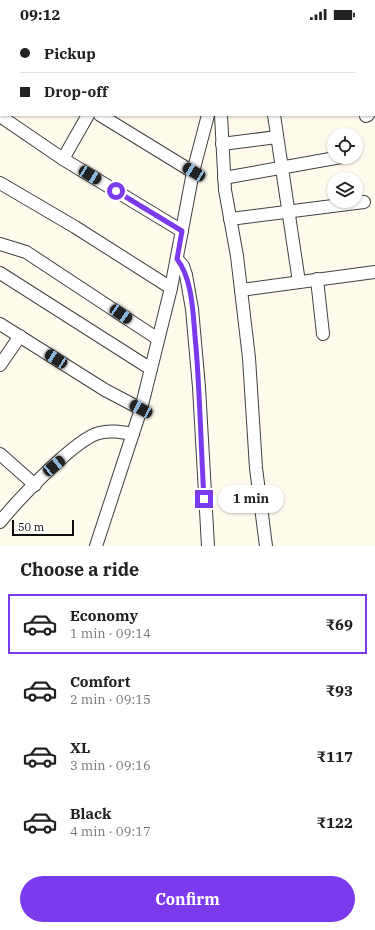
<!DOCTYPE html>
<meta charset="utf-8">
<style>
:root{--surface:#fff;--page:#f2f2f2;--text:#222;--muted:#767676;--line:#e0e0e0;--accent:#7c3aed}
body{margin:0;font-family:"IBM Plex Serif",serif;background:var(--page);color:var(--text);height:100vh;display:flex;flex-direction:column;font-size:15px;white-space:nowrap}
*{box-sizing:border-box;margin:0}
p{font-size:13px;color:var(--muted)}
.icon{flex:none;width:22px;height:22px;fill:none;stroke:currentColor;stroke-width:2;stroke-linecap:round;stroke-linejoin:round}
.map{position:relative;height:518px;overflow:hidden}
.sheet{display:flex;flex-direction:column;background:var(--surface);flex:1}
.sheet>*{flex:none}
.banner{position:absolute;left:0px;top:0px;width:375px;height:88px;box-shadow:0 1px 3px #0004;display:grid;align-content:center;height:88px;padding:0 20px;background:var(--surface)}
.fabs{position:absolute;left:327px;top:100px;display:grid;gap:8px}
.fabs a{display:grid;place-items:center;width:36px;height:36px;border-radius:50%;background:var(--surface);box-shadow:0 1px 3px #0004;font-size:20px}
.scale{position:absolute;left:12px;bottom:10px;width:62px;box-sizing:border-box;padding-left:4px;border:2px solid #0d0d0d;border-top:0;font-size:11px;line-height:14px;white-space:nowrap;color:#0d0d0d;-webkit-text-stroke:3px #fff;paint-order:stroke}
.end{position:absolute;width:18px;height:18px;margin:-9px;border:5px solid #7c3aed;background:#fff;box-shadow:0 0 0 2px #fff}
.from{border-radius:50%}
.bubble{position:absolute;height:28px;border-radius:14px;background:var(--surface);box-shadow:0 1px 3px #0004;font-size:13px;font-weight:700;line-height:28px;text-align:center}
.car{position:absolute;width:12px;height:24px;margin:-12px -6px;border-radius:5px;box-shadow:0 0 3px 1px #0007;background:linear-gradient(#222 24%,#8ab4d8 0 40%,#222 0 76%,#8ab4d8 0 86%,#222 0)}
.banner b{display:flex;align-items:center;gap:14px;height:38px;font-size:15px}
.banner b+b{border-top:1px solid var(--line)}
.banner i{width:10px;height:10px;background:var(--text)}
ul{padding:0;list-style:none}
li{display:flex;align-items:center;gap:12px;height:60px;margin:0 8px 6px;padding:0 12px;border:2px solid transparent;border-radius:0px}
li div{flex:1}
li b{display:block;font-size:15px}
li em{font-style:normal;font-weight:700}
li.current{border-color:var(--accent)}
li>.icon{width:36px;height:36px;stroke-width:1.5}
h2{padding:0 20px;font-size:18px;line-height:48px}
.primary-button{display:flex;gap:8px;margin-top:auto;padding:8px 20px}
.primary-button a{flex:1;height:46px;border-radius:24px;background:var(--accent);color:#fff;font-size:16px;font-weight:700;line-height:46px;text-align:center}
.status{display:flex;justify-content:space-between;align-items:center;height:28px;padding:0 20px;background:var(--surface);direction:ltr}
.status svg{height:11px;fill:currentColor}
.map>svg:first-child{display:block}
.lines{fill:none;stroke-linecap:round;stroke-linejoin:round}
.minor-casing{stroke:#404040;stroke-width:14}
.minor{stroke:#fff;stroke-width:12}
.route{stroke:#7c3aed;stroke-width:5}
</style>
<div class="status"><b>09:12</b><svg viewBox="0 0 49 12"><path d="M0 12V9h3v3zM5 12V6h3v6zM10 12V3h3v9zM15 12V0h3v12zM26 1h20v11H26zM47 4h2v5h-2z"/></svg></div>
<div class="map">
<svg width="375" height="518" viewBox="0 0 375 518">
<rect width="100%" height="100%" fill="#fefbed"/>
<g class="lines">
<g class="minor-casing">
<g id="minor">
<path d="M78 0 79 1"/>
<path d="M159 0 160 1"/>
<path d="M210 0 211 1"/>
<path d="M227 1V0"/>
<path d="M368 1 371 0"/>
<path d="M0 27H1"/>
<path d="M0 47 1 46"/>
<path d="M100 87 193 144"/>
<path d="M221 87 225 162 237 228 249 330 256 440 266 518"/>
<path d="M274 87 299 254"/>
<path d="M0 88 63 131 182 203"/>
<path d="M366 88 368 87"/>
<path d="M222 116 277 109"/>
<path d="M63 131 88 87"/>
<path d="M224 150 341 129"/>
<path d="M0 155 75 199 171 260"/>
<path d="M230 191 364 174"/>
<path d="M0 216 26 224 158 311"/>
<path d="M177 231 183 238 186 247 192 281 199 359 208 518"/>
<path d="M0 245 151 341"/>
<path d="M317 251 323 306"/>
<path d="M241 262 375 244"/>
<path d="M0 296 105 362 141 381"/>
<path d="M0 337 20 308"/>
<path d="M0 426 35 457"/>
<path d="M0 494C17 473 75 411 99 405 111 402 121 404 133 406"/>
<path d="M96 518 141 381 171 260 193 144 208 87"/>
</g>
</g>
<use href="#minor" class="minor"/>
</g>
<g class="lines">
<path class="route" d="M116 163 182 203 177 231C194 253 193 292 196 319 200 369 201 420 204 471"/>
</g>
</svg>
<div class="fabs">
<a><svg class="icon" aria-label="locate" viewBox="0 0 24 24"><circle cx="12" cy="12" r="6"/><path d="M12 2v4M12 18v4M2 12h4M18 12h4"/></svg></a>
<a><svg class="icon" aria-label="layers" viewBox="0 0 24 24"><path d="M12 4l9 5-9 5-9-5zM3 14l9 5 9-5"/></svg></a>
</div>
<div class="scale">50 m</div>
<i class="end from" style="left:116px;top:163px"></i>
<i class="end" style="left:204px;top:471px"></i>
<div class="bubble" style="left:218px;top:457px;width:66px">1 min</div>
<i class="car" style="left:194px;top:144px;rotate:301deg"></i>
<i class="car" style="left:90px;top:147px;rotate:121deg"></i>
<i class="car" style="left:121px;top:286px;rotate:124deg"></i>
<i class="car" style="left:56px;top:331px;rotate:303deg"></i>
<i class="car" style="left:141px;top:381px;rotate:298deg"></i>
<i class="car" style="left:54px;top:438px;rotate:51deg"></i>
<div class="banner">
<b><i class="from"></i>Pickup</b>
<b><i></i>Drop-off</b>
</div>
</div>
<section class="sheet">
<h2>Choose a ride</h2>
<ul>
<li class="current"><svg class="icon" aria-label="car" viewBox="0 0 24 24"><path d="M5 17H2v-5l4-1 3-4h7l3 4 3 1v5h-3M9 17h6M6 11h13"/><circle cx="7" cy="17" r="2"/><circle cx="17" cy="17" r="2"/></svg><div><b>Economy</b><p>1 min · 09:14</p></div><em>₹69</em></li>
<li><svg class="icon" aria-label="car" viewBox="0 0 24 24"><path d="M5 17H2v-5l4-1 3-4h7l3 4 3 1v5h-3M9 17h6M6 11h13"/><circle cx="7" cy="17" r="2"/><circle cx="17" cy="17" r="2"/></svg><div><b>Comfort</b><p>2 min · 09:15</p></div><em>₹93</em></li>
<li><svg class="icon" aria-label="car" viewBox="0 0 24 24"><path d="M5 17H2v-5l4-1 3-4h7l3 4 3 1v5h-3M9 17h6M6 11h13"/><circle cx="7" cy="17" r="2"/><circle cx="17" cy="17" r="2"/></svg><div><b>XL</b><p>3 min · 09:16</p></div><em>₹117</em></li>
<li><svg class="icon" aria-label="car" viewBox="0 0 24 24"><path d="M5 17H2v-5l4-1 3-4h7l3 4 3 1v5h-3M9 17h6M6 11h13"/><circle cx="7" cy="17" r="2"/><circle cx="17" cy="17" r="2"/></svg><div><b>Black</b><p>4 min · 09:17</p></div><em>₹122</em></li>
</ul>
<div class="primary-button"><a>Confirm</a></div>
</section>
